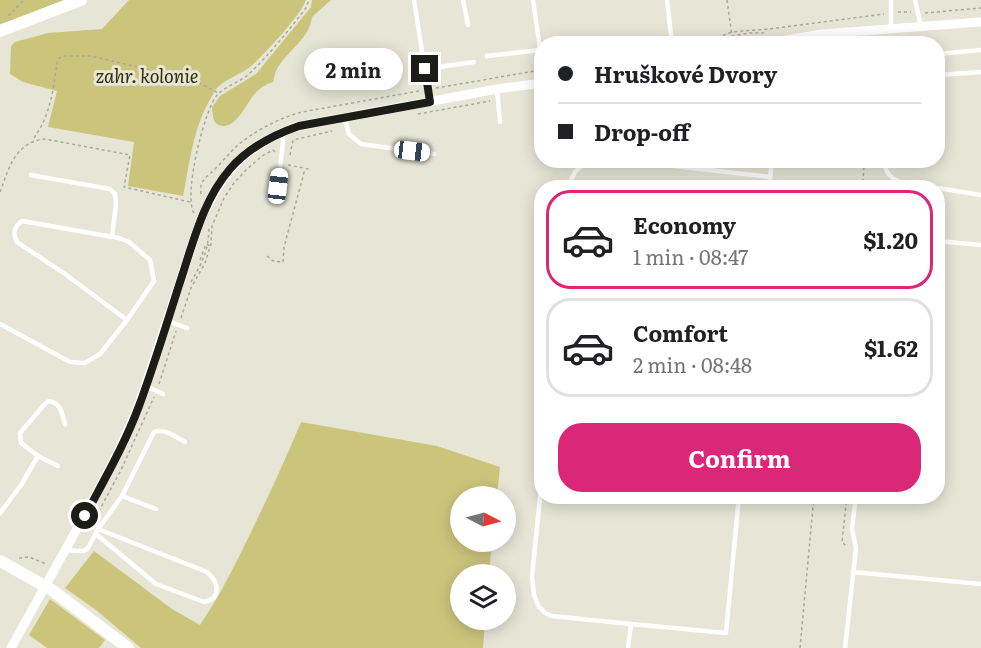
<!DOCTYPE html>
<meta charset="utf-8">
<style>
:root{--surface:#fff;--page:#f2f2f2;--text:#202124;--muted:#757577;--line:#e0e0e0;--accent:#db2777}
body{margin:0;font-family:Literata,serif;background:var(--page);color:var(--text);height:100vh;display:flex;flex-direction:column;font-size:22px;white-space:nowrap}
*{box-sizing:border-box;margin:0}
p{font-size:20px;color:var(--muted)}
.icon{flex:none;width:33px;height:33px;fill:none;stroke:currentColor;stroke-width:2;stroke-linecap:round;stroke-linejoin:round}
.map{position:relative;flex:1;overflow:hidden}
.details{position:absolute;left:534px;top:180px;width:411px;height:324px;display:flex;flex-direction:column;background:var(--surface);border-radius:24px;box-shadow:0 3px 15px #0003}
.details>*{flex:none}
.hud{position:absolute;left:534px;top:36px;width:411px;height:132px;border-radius:24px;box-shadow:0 3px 15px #0003;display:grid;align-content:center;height:132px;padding:0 24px;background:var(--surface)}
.needle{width:39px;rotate:96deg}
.buttons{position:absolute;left:450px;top:486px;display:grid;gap:12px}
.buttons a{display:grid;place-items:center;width:66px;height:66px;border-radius:50%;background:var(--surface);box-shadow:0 3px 15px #0003;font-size:30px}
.end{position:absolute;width:27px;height:27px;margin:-14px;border:8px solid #1d1d17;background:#fff;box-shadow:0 0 0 3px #fff}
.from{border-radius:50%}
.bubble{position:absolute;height:42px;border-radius:21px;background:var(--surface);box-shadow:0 3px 15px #0003;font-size:20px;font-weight:700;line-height:42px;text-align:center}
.car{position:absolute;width:18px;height:36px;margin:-18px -9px;border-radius:8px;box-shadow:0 0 4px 2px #0007;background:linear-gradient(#fff 24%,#345 0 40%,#fff 0 76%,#345 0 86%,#fff 0)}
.hud b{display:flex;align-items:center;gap:21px;height:57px;font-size:22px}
.hud b+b{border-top:2px solid var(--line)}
.hud i{width:15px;height:15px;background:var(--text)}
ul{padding:10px 0 0;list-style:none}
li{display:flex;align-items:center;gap:18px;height:99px;margin:0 12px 9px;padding:0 12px;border:3px solid var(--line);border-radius:24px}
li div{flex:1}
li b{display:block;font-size:22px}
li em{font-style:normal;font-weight:700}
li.active{border-color:var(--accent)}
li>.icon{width:54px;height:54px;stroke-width:1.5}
.primary-button{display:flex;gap:12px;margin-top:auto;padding:12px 24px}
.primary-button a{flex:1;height:69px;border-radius:24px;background:var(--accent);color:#fff;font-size:24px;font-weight:700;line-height:69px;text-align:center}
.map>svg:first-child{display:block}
.green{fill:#cbc57c}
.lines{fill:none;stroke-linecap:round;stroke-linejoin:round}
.path{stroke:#a9a89c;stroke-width:1.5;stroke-dasharray:3 3;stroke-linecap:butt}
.service{stroke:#fff;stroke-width:4.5}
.minor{stroke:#fff;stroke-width:9}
.tertiary{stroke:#fff;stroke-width:12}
.route{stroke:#1d1d17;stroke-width:8}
.labels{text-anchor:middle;stroke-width:6;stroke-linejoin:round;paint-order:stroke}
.park-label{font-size:18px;font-style:italic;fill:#2f2b00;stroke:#e6e5d6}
</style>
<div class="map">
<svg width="981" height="648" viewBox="0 0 981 648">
<rect width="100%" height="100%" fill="#e6e5d6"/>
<g class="green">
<path d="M0 0H64L0 25Z"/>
<path d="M129 0H306C301 15 263 56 250 67 241 74 226 79 218 87 215 89 213 95 211 98 193 127 190 163 183 196L128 186 134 142 48 127 57 91 23 82 10 74 11 46 15 42 48 33 102 29Z"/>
<path d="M312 0H331L312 17C310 38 287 51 277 69 275 73 274 78 273 82 264 85 259 89 253 96 246 105 236 127 223 126 212 125 213 115 212 107L220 96 256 74 311 7Z"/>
<path d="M301 422 437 446 500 467 497 496H460V542H492L489 574H460V620H485L483 648H141L96 610 65 588 94 551 172 609 200 625C221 594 237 561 253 528 270 493 286 458 301 422Z"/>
<path d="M50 599 105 640 99 648H47L29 635Z"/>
</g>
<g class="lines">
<g class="path">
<path d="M727 0 732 36 749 33H764"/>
<path d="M898 12H911"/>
<path d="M925 13 981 8"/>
<path d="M8 16 24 0"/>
<path d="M688 44 716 38 732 32 769 29 884 14"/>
<path d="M436 88 541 70"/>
<path d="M418 114 490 101"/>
<path d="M34 138C50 116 54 88 57 62L59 58 63 56H91L129 65 202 84 218 93"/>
<path d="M290 155 293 140 332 131"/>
<path d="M288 165 309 169"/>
<path d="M863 188 864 160"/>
<path d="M0 192C9 168 15 142 45 139L130 155 124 187 190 202"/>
<path d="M201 194C199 179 207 178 216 168 224 160 231 151 239 144 257 130 279 118 302 112L419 91"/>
<path d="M194 213C183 196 204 109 218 94 226 86 240 82 249 74 270 54 288 31 306 8L309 0"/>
<path d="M267 256 273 261 283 262 284 247 305 169"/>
<path d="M200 260 206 244 211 246"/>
<path d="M191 282C203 261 208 252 209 228"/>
<path d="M181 318 191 288 205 263 211 244 212 226 224 198 234 183 246 170 262 156 273 150 275 152"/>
<path d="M159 384 176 331"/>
<path d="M847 496 842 542 847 547"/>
<path d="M93 522 121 470 154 397"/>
<path d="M19 558 29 557 46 564"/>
<path d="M800 648 814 496"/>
</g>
<g class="service">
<path d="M414 0 430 102"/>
<path d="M463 0 468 25"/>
<path d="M533 0 542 62"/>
<path d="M667 0 672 44"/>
<path d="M891 0V28"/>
<path d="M915 0 921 26"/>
<path d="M938 54 981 50"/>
<path d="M487 56 540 50"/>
<path d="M425 69 474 62"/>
<path d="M938 75 981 72"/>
<path d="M497 89 500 122"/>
<path d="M344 117 349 134 361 144 434 154"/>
<path d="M621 160 770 177"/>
<path d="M885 160C883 186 916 185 934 188"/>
<path d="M31 175 110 189 115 194 116 204 112 237"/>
<path d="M278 186 283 141 281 132"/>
<path d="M569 188C571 174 578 168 588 160"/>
<path d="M769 188 772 160"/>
<path d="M938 188 981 195"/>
<path d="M938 241 981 245"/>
<path d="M168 321 187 328"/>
<path d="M0 324 70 362 85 363 100 354 127 320 154 281 150 260 129 242 119 238 22 221C14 227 12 233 17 242L65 274 127 320"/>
<path d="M146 386 163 394"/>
<path d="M58 466 38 456 21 443 20 433 45 404 49 401C61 403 62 414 65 424"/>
<path d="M542 478 532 576 534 595 539 607 545 613 552 616 631 624"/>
<path d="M122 496 156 509"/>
<path d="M0 513 21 485 38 456"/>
<path d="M96 534 156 584 204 602C223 598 218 582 207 572L98 529"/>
<path d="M66 550 78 551H84L88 548 98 529 122 496 154 432C164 428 176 437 185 442"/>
<path d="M853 572 981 584"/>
<path d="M628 648 631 624 726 633 739 496"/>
<path d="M845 648 856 548 852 529 856 496"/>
</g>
<g class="minor">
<path d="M761 44 822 34 981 22"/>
<path d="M11 648 94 498 119 450 138 407 200 221C222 172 246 144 299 126L497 89 542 83"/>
</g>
<g class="tertiary">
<path d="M0 31 81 0"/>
<path d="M0 561 52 590 128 648"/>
</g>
</g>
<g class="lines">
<path class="route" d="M85 516C104 480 125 444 139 406 155 363 168 319 182 276 194 239 204 199 230 169 248 148 273 135 299 126L430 102 425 69"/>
</g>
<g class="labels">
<g class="park-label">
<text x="147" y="83">zahr. kolonie</text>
</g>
</g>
</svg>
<div class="buttons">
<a><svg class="needle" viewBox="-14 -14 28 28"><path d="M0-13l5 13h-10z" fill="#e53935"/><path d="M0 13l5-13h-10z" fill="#757577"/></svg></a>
<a><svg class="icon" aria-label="layers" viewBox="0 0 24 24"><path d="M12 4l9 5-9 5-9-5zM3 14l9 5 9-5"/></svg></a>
</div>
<i class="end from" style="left:85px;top:516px"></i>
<i class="end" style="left:425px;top:69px"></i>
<div class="bubble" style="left:304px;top:48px;width:99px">2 min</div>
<i class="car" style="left:412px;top:151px;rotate:97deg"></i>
<i class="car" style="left:278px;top:186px;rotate:7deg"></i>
<div class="hud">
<b><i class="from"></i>Hruškové Dvory</b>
<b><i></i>Drop-off</b>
</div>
<section class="details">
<ul>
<li class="active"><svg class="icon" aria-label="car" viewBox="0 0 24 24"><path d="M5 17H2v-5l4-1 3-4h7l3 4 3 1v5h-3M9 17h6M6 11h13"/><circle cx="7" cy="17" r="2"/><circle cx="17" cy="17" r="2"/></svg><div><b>Economy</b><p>1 min · 08:47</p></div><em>$1.20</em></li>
<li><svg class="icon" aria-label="car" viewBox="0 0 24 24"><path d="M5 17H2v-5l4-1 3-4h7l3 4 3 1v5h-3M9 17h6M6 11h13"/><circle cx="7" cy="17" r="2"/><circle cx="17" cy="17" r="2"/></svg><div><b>Comfort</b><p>2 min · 08:48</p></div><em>$1.62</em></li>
</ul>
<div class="primary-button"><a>Confirm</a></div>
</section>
</div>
